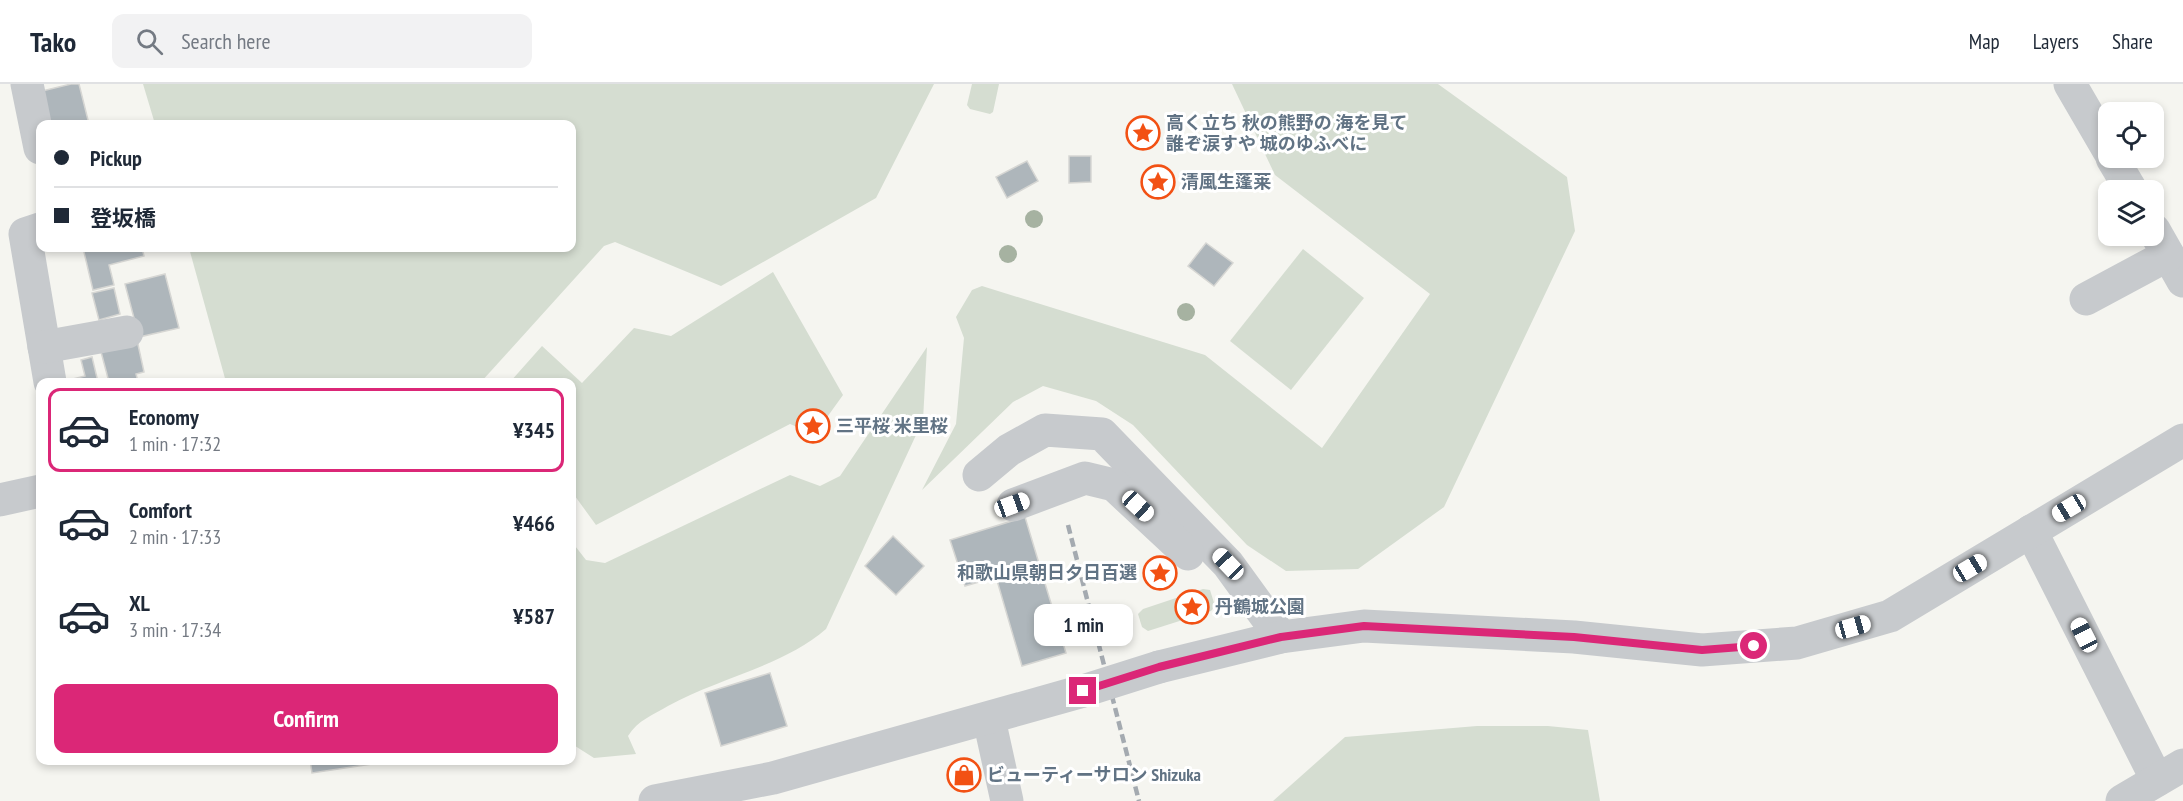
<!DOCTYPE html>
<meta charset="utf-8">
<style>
:root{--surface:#fff;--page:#f2f2f3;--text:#1f2937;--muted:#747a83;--line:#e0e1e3;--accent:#db2777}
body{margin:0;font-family:"PT Sans Narrow","Noto Sans JP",sans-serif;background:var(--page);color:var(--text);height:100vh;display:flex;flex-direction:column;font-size:22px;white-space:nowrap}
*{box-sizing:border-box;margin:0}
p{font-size:20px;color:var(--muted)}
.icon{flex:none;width:33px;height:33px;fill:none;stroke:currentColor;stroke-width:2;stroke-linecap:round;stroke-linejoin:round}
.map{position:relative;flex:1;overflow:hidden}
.sheet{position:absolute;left:36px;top:294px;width:540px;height:387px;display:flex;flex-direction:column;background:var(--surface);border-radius:12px;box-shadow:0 3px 9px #0003}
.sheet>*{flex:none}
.banner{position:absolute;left:36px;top:36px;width:540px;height:132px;border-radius:12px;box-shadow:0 3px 9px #0003;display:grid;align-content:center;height:132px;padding:0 18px;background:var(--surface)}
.fabs{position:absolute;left:2098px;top:18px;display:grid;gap:12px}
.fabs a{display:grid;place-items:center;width:66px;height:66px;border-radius:12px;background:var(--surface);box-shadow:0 3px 9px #0003;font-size:30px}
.end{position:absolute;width:27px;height:27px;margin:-14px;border:8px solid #db2777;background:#fff;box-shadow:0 0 0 3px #fff}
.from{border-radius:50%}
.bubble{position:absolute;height:42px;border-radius:12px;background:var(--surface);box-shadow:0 3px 9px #0003;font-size:20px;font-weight:800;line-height:42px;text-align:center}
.car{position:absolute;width:18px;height:36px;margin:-18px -9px;border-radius:8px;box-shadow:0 0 4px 2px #0007;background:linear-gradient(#fff 24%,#345 0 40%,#fff 0 76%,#345 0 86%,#fff 0)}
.banner b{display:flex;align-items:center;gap:21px;height:57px;font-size:22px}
.banner b+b{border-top:2px solid var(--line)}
.banner i{width:15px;height:15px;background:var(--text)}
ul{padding:10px 0 0;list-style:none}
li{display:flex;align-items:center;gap:18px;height:84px;margin:0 12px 9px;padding:0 6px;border:3px solid transparent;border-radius:12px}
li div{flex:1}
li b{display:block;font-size:22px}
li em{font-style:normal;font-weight:800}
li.current{border-color:var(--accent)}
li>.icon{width:54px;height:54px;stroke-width:1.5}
.button{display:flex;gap:12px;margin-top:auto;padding:12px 18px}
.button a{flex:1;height:69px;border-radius:12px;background:var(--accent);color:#fff;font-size:24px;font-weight:800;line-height:69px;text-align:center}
header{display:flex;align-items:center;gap:36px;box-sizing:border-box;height:84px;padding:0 30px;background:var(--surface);border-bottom:2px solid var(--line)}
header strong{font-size:28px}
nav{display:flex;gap:33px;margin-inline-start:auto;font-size:21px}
.search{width:420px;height:54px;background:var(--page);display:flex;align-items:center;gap:15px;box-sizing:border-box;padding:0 21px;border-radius:12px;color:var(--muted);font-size:22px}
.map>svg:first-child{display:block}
.green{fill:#d5ddd1}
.building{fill:#aeb6bb;stroke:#d6d6d3;stroke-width:1.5}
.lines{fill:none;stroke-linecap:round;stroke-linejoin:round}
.minor{stroke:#c7cacd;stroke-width:33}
.rail{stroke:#a4aab0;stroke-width:4.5;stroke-dasharray:9 4.5;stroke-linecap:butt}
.minor-bridge{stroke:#c7cacd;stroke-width:33}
.tree{fill:#a6b2a1}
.route{stroke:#db2777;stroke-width:8}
.labels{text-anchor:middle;stroke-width:6;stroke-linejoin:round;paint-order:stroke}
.poi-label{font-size:18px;font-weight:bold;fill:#617384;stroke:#fff;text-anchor:start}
</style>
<header>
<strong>Tako</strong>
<div class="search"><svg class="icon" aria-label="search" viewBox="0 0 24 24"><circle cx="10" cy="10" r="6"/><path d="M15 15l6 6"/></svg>Search here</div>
<nav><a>Map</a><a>Layers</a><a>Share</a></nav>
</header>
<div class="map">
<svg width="2183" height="717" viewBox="0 0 2183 717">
<rect width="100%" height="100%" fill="#f5f5f0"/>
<g class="green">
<path d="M143 0H934L876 114 721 202 615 158 604 162 481 298H226L189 164H572V40H155Z"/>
<path d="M972 0H999L993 28 990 30 970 25 967 21Z"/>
<path d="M1232 0H1438L1567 93 1575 147 1444 423 1358 485 1286 487 1247 461 1133 341 1096 317 1043 302 1013 318 922 406 956 340 964 254 956 233 972 206 982 202 1205 271 1322 364 1430 210 1275 91Z"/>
<path d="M1303 165 1364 214 1291 306 1230 257Z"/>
<path d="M773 188 843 311 815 350 790 340 596 441 572 408V298H510L542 262 582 299 634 244 671 252Z"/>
<path d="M927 263 923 336 826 545C784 582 718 594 668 622 653 631 638 636 628 652L636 670 594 674 572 660V458L586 476 605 479 790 391 820 402 840 392Z"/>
<path d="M1203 505 1210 506 1215 522 1211 527 1148 547 1142 543 1138 530 1143 525Z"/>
<path d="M1477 642H1548L1588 646 1600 717H1273L1345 653Z"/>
</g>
<g class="building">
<path d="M71 0H79L89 40H50L42 7Z"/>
<path d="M1069 72H1091V98L1069 99Z"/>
<path d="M1027 77 1038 97 1007 114 996 93Z"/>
<path d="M1206 159 1233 179 1214 202 1188 182Z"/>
<path d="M83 164H142L144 172 109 181 114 201 93 206Z"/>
<path d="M165 190 179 244 139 253 125 200Z"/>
<path d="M114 204 120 230 99 236 92 209Z"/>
<path d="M137 256 144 288 136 290 138 298H109L100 264Z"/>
<path d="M92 273 98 298H61L85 292 81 276Z"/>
<path d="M1025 433 1066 569 1022 582 996 493 965 502 950 456Z"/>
<path d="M893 452 924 482 896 511 865 482Z"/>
<path d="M770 589 787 642 721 662 705 609Z"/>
<path d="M310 676H385V678L312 689Z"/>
</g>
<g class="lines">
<g class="minor">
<path d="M27 0 40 64"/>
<path d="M2070 0 2109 67"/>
<path d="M2112 74 2131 106"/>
<path d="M40 145 25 150 50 298"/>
<path d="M2154 146 2183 197"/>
<path d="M2086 215 2168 171"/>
<path d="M44 263 127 248"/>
<path d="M979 391 1009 366 1045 346 1102 350 1228 480 1281 553"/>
<path d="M0 416 40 407"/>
<path d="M1013 421 1085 394 1114 401 1188 470"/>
<path d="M2031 447 2157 696"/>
<path d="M1159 583 1281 553 1364 542 1574 553 1702 566 1797 559 1890 532 2183 356"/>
<path d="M989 635 1007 717"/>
<path d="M655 717 773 694 1083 607"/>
<path d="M2122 717 2183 681"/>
</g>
<path class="rail" d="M1068 441 1139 717"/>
<path class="minor-bridge" d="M1083 607 1159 583"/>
</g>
<g class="tree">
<circle cx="1034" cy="135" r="9"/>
<circle cx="1008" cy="170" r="9"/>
<circle cx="1186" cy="228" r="9"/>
</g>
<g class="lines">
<path class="route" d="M1083 607 1159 583 1281 553 1364 542 1574 553 1702 566 1754 562"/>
</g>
<defs>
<g id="sight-ring" transform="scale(1.725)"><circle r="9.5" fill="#fff" stroke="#f25114" stroke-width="1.5"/><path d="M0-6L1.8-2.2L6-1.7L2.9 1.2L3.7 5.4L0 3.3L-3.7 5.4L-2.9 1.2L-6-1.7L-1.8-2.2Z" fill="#f25114"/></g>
<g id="shop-ring" transform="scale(1.725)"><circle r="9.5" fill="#fff" stroke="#f25114" stroke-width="1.5"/><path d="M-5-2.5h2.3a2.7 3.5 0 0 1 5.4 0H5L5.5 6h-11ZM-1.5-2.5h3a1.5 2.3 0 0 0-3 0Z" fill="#f25114"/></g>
</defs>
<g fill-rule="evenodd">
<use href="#sight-ring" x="1143" y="49"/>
<use href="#sight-ring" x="1158" y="98"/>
<use href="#sight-ring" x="813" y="342"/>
<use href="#sight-ring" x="1160" y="489"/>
<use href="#sight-ring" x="1192" y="523"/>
<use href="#shop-ring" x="964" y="691"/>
</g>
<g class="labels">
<g class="poi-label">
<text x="1166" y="45">高く立ち 秋の熊野の 海を見て<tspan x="1166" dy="21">誰ぞ涙すや 城のゆふべに</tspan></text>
<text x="1181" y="104">清風生蓬莱</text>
<text x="836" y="348">三平桜 米里桜</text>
<text x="1137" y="495" text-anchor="end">和歌山県朝日夕日百選</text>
<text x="1215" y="529">丹鶴城公園</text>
<text x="987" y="697">ビューティーサロン Shizuka</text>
</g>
</g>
</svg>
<div class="fabs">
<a><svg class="icon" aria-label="locate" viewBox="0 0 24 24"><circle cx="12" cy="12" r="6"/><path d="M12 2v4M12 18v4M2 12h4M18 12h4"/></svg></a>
<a><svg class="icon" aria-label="layers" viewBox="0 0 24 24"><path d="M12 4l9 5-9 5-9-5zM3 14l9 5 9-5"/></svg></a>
</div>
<i class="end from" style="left:1754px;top:562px"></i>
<i class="end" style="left:1083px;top:607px"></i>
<div class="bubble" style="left:1034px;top:520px;width:99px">1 min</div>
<i class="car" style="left:1012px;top:421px;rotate:70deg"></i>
<i class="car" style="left:1138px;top:422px;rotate:133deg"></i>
<i class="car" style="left:2069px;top:424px;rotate:239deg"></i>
<i class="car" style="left:1228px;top:480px;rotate:316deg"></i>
<i class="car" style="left:1970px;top:484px;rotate:59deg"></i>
<i class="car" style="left:1853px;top:543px;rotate:74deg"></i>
<i class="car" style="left:2084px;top:551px;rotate:333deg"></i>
<div class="banner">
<b><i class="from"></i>Pickup</b>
<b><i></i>登坂橋</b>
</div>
<section class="sheet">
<ul>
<li class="current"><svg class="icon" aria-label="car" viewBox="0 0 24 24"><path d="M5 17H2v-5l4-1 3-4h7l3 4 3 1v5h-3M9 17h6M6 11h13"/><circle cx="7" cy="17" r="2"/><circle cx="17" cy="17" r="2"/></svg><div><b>Economy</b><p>1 min · 17:32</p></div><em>¥345</em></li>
<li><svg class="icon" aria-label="car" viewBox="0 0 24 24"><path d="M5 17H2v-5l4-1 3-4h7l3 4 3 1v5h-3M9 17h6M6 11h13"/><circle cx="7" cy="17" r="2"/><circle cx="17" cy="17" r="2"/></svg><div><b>Comfort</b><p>2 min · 17:33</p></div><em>¥466</em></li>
<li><svg class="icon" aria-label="car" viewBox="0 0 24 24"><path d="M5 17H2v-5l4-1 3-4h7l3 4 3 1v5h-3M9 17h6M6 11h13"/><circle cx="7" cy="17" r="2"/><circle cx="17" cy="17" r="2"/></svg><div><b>XL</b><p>3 min · 17:34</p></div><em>¥587</em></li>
</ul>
<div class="button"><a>Confirm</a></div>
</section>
</div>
